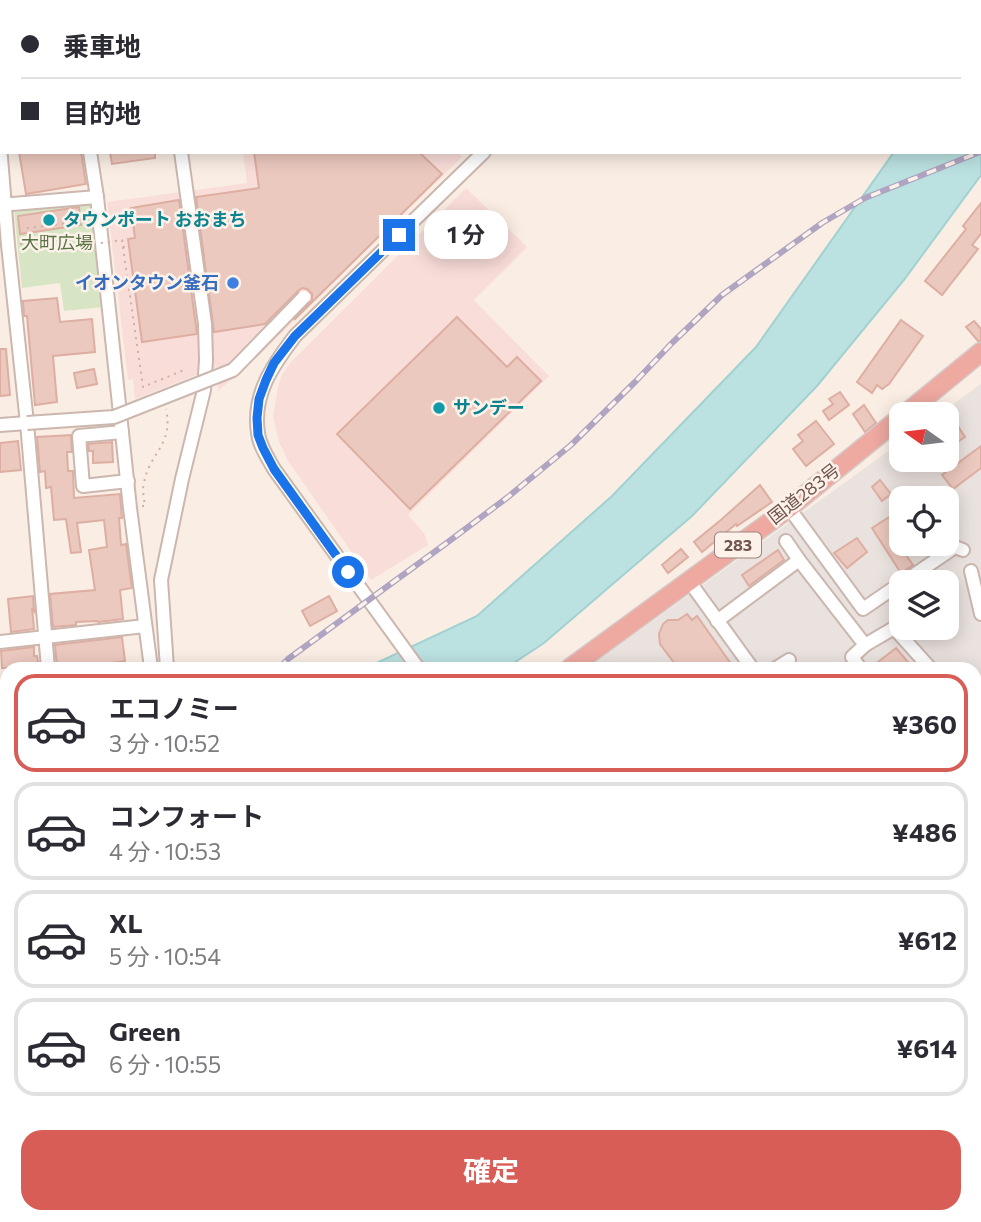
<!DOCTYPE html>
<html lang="ja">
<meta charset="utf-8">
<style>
:root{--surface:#fff;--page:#f2f2f3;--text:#2b2b33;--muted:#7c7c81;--line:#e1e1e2;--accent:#d75d56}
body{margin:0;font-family:Commissioner,"Noto Sans JP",sans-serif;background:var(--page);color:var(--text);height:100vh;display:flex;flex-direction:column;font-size:26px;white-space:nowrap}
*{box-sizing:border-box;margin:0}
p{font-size:23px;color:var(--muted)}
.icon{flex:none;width:38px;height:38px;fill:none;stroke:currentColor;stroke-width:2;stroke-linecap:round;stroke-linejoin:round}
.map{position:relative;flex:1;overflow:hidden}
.sheet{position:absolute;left:0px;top:662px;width:982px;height:562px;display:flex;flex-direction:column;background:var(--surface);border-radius:21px 21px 0 0;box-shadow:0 4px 18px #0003}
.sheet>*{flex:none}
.top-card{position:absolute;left:0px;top:0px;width:982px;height:154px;box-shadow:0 4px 18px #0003;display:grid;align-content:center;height:154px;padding:0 21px;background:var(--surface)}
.needle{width:46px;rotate:284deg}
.controls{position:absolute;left:889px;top:402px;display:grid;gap:14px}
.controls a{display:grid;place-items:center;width:70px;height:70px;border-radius:14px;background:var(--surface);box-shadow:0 4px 18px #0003;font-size:35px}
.end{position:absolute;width:32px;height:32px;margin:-16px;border:9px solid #1a73e8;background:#fff;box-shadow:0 0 0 4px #fff}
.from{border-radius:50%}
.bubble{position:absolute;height:49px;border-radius:21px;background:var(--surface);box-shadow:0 4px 18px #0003;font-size:23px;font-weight:700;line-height:49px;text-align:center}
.top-card b{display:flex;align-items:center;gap:24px;height:66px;font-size:26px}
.top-card b+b{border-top:2px solid var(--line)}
.top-card i{width:18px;height:18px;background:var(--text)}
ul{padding:12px 0 0;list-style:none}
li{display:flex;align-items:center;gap:21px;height:98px;margin:0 14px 10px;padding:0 7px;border:4px solid var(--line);border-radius:21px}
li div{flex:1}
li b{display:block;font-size:26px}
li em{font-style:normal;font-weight:700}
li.selected{border-color:var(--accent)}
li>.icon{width:63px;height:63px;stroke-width:1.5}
.cta{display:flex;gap:14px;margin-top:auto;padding:14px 21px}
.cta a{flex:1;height:80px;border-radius:21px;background:var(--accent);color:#fff;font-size:28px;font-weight:700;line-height:80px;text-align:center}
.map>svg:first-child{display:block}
.commercial{fill:#f9ddd9}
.industrial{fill:#eae2de;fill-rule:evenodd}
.green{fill:#d7e5c4}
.water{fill:#bbe1e0;stroke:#a2d1d1;stroke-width:2}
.building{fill:#ecc9bf;stroke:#ddaea1;stroke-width:2}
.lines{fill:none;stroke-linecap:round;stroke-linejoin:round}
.minor-casing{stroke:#ccb7af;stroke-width:16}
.highway-casing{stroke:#d4cbca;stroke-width:21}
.path{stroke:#d1ada2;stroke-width:2;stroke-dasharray:2 5;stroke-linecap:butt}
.minor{stroke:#fff;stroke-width:12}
.highway{stroke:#eea9a1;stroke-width:18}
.rail-casing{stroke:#afa4c1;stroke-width:6}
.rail{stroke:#fdf2ea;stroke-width:3.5;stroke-dasharray:10;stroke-linecap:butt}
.minor-bridge-casing{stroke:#ccb7af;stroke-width:16;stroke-linecap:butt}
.path-bridge{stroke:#d1ada2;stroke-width:2;stroke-dasharray:2 5;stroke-linecap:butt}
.minor-bridge{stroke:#fff;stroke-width:12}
.route{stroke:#1a73e8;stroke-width:9}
.culture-dot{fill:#0f9aa8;stroke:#fdf2ea;stroke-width:2.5}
.shop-dot{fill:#3f7fe0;stroke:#fdf2ea;stroke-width:2.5}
.labels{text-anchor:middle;stroke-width:5;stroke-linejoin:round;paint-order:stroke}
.shield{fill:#fdf2ea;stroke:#9a837c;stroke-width:2}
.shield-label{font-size:16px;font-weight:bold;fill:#6f534d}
.culture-label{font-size:18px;font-weight:bold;fill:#0d838f;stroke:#fdf2ea;text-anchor:start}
.park-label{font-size:18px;fill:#5b7446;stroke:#fdf2ea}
.shop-label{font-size:18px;font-weight:bold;fill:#366cbe;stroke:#fdf2ea;text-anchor:end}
.street-label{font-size:18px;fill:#6f534d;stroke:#fdf2ea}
</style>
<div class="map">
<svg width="981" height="1222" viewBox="0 0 981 1222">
<rect width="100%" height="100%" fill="#faeee4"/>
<g class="commercial">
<path d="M243 152H457L462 157 258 356 218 391 219 366 135 399 133 379 128 380 107 202 247 183Z"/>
<path d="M466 188 527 247 474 300 549 376 408 515 424 533 428 545 371 580 288 461 279 442 273 416 278 387 282 375 291 362Z"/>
</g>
<g class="industrial">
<path d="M306 0H625L623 2H307Z"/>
<path d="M981 384V794L975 799V668H588L901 442V460H947V415H938ZM901 499H947V544H901ZM901 583H947V628H901Z"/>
<path d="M7 1087V1216H232L233 1222H0V1096Z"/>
<path d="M280 1216H483L478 1222H281Z"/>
</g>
<g class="green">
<path d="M92 200 104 307 64 311 60 283 22 288 14 209Z"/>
<path d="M981 836V1222H644L653 1216H975V843Z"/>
</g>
<g class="water">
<path d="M980 0H981V175L904 280 817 386 692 516 544 643 506 668H366L477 616 612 496 756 347 894 152H980Z"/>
<path d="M7 853V920L0 925V857Z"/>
</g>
<g class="building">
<path d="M19 152H81L86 184 26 194Z"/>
<path d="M110 152H155V158L112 164Z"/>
<path d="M254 152H419L442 174 294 320 312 300V294L307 289 302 288 298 291 265 324 214 332 196 197 259 188Z"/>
<path d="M179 200 197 334 142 342 128 239 135 238 131 208Z"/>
<path d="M981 203V234L972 245 978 249 942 295 925 281 966 229 963 226Z"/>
<path d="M79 207 81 225 20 234 18 216Z"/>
<path d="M57 298 60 322 92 319 95 352 53 356 57 402 35 405 27 316H24L23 301Z"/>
<path d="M457 317 507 367 517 357 541 381 410 509 337 434Z"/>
<path d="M901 320 923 336 889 384 882 389 877 385 872 393 857 382Z"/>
<path d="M974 321 981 329V341H978L966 327Z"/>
<path d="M0 349H6L10 395 0 396Z"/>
<path d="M94 369 97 384 77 388 74 373Z"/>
<path d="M840 392 849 405 829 420 823 411 833 404 829 399Z"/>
<path d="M864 405 876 423 865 432 853 414Z"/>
<path d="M952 417 965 437 951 446 947 439V421Z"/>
<path d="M816 421 834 444 806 466 793 449 803 441 798 435Z"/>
<path d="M71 435 72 452H67L68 471H73L74 498 120 494 122 518H119L121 545 126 544 132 588 120 590 123 619 98 622 97 621 76 622V625L53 627 50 594 95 590 89 550 107 547 104 520 77 523 81 552 71 553 66 519 54 520 51 487 46 488 45 471 40 472 37 437Z"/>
<path d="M18 441 21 470 0 472V443Z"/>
<path d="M112 442 113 462 93 463V451H89L88 444Z"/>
<path d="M981 446V468L953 489 942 475Z"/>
<path d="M880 480 891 494 882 501 872 487Z"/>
<path d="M760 485 772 502 737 526 736 524 702 552 694 542 722 519Z"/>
<path d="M894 514 901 524V544H920L906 555 913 565 901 573 872 528Z"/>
<path d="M857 538 867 552 847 568 834 553Z"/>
<path d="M681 549 688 557 668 573 662 565Z"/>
<path d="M778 550 784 560 749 586 742 575Z"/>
<path d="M33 596 34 611 32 608 34 629 11 632 8 599Z"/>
<path d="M329 596 337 611 310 626 302 611Z"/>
<path d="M687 614 692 620 697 616 734 668H678L660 644 659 634 663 624 668 620H678Z"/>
<path d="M122 637 125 661 91 666V668H57L55 645Z"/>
<path d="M34 647V656H37L39 668H2L1 651Z"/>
<path d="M896 648 913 668H870Z"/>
</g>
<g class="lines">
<g class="minor-casing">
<g id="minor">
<path d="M65 0V2"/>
<path d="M159 0V2"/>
<path d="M639 2 641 0"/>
<path d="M0 27H2"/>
<path d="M0 145 8 245 27 423 48 668"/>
<path d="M90 152 97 197 130 508 151 668"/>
<path d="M0 205 97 197"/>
<path d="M0 425 27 423"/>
<path d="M122 432 79 436 83 486 128 481"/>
<path d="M789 508 863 609 901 583"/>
<path d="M786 541 799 560 865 645"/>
<path d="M971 571 981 614"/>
<path d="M689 581 752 668"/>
<path d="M902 583 955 547 963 550"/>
<path d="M717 621 799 560"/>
<path d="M0 642 145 626"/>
<path d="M167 668 161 580 182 479 204 390 206 360 205 324 181 152"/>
<path d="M418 668 274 469C268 458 259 445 258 433 252 394 273 365 295 336L484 152"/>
<path d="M776 668 789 660"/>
<path d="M860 668 852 657 865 645 894 628 930 668"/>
<path d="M976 720 981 716"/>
<path d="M975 786 981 782"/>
<path d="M0 787 7 784"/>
<path d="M0 1110 7 1101"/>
<path d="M243 1216 244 1222"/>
<path d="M494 1222 501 1216"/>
</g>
</g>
<g class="highway-casing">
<g id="highway">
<path d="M904 415 981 352"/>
<path d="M570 668 789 508 901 417"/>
<path d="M0 1065 7 1056"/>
</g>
</g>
<g class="path">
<path d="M27 228 89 221"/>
<path d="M115 241 122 240 123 247 128 246"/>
<path d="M20 244 68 240 80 245 90 244"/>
<path d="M123 247 143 387 184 370"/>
<path d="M142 506H145C144 498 142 490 144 483 149 453 174 445 166 409"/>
</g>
<use href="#minor" class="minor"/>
<use href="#highway" class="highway"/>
<g class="rail-casing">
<g id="rail">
<path d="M279 668 288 659 448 542 508 497 571 445 635 382 672 343 722 295 822 223 865 198 980 152"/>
<path d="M0 979 7 973"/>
</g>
</g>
<use href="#rail" class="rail"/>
<g class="minor-bridge-casing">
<path id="minor-bridge" d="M27 423 114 417 233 370 304 297"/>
</g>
<path class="path-bridge" d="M94 244 115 241"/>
<use href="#minor-bridge" class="minor-bridge"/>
</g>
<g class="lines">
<path class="route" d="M348 572 274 469 263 448 258 435 257 418 259 399 266 380 274 363 295 336 399 235"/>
</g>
<g class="culture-dot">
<circle cx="49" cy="220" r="7"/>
<circle cx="439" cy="408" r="7"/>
</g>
<circle class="shop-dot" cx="233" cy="283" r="7"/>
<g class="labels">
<rect class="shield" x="715" y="532.5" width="46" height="25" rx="5"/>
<g class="shield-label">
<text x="738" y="551">283</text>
</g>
<g class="culture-label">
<text x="63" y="226">タウンポート おおまち</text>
<text x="453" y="414">サンデー</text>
</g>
<g class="park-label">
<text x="57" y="249">大町広場</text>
</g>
<g class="shop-label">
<text x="219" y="289">イオンタウン釜石</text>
</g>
<g class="street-label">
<text transform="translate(804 494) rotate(-38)" y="6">国道283号</text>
</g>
</g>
</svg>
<div class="controls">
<a><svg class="needle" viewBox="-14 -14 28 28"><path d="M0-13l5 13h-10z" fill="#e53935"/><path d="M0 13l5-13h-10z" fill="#7c7c81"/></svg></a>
<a><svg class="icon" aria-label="locate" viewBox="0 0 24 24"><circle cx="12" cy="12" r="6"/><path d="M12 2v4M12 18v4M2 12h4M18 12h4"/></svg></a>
<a><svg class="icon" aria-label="layers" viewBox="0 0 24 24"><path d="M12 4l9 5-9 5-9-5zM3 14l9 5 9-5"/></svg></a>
</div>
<i class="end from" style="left:348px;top:572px"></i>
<i class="end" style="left:399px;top:235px"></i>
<div class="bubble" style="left:424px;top:210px;width:84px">1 分</div>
<div class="top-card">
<b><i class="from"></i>乗車地</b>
<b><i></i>目的地</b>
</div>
<section class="sheet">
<ul>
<li class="selected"><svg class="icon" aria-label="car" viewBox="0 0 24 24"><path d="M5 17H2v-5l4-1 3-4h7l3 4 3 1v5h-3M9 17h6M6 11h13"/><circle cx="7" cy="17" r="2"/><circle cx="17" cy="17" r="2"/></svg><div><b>エコノミー</b><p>3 分 · 10:52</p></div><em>¥360</em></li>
<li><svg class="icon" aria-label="car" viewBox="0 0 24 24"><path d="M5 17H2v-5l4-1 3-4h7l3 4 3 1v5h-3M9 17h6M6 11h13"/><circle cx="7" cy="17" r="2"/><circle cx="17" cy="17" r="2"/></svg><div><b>コンフォート</b><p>4 分 · 10:53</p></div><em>¥486</em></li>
<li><svg class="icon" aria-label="car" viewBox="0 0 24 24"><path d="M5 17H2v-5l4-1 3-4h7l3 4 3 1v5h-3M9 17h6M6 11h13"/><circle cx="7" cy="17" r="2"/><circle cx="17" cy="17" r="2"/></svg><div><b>XL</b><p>5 分 · 10:54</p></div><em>¥612</em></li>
<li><svg class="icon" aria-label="car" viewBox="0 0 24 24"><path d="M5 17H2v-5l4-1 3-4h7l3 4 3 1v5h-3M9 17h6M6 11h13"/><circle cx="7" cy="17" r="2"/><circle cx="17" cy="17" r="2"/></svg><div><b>Green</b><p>6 分 · 10:55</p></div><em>¥614</em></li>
</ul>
<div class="cta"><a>確定</a></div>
</section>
</div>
